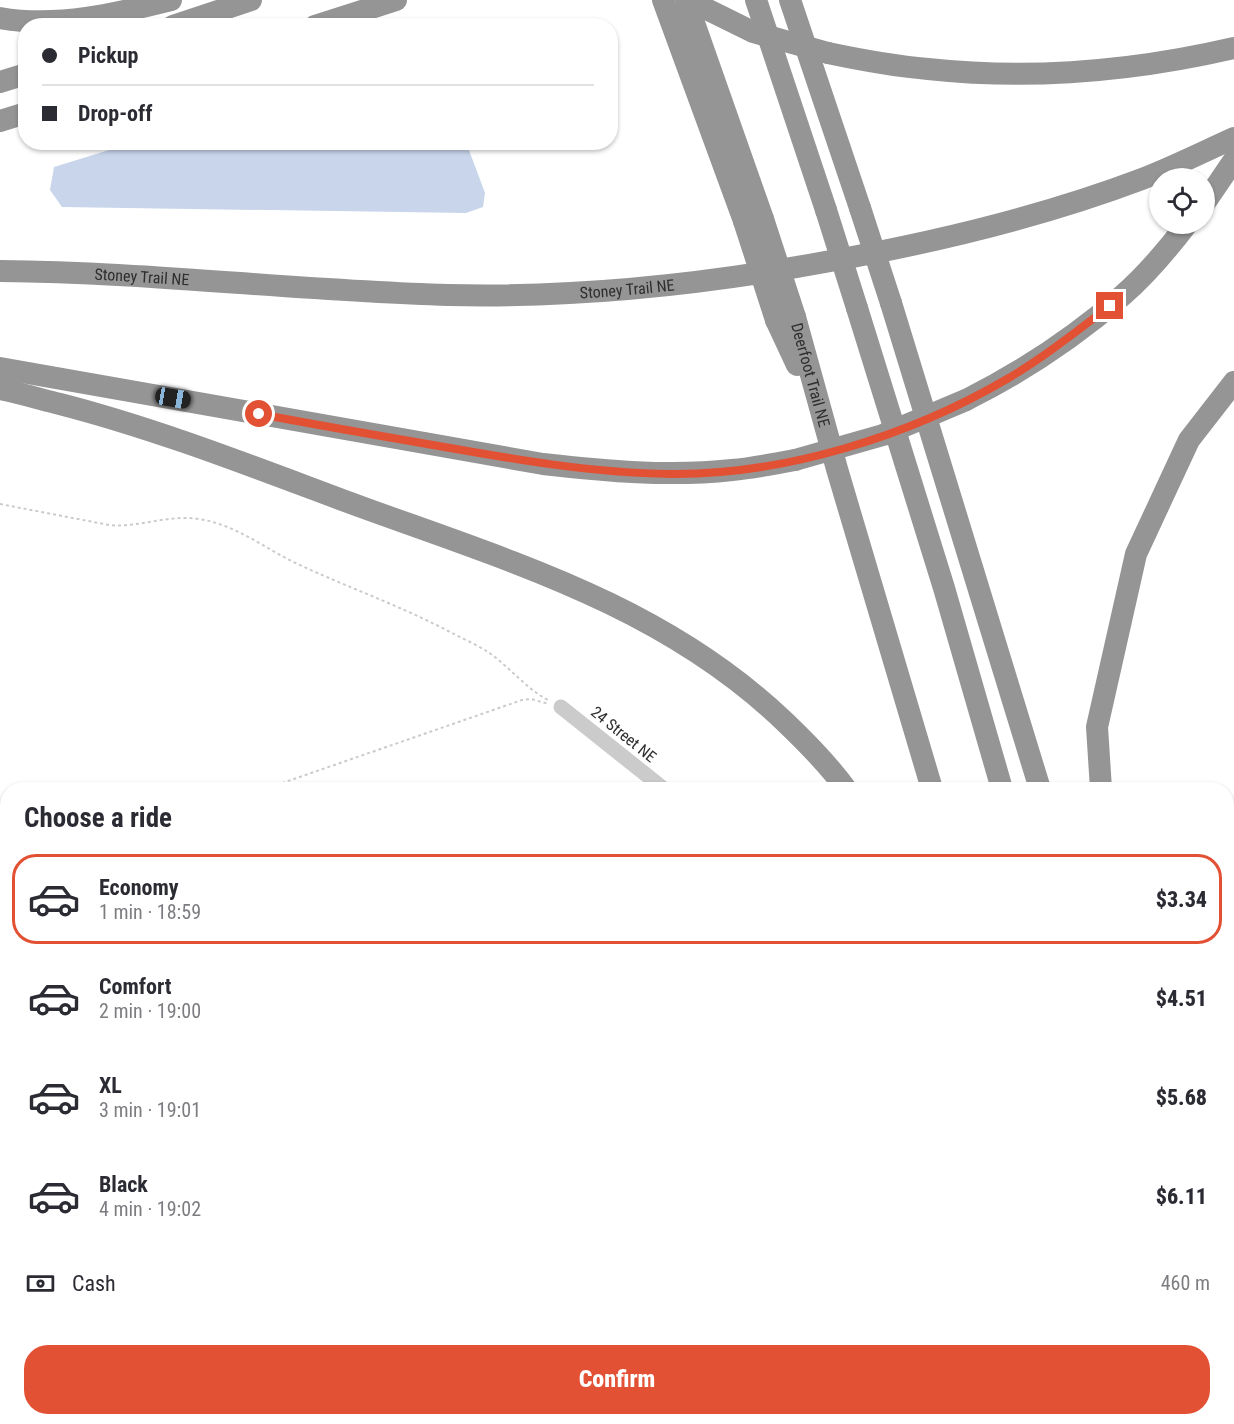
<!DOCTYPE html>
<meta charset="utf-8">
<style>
:root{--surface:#fff;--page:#f7f7f7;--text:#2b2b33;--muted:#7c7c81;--line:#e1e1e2;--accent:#e25133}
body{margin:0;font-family:"Roboto Condensed",sans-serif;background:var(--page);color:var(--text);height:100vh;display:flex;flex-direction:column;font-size:22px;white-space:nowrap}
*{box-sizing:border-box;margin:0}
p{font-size:20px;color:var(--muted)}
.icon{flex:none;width:33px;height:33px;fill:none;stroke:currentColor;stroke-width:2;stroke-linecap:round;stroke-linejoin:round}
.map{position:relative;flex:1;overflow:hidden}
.details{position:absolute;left:0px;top:782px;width:1234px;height:644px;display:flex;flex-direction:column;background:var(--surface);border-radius:24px 24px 0 0;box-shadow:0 2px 4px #0004}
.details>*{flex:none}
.banner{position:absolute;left:18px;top:18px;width:600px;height:132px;border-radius:24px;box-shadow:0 2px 4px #0004;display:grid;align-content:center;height:132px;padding:0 24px;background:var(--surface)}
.tools{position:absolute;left:1149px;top:168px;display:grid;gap:12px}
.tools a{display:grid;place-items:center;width:66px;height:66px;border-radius:50%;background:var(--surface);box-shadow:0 2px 4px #0004;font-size:30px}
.end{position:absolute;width:27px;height:27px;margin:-14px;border:8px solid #e25133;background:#fff;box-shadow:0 0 0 3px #fff}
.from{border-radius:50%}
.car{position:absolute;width:18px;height:36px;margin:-18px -9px;border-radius:8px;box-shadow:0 0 4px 2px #0007;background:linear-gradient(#222 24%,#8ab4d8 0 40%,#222 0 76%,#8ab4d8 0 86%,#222 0)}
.banner b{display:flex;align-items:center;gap:21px;height:57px;font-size:22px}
.banner b+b{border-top:2px solid var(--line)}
.banner i{width:15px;height:15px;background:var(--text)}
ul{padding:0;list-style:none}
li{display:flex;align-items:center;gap:18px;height:90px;margin:0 12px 9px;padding:0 12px;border:3px solid transparent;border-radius:24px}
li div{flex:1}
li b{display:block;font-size:22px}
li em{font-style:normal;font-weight:800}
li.on{border-color:var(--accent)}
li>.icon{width:54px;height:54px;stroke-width:1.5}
h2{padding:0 24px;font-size:27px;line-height:72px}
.pay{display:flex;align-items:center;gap:15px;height:66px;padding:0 24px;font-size:22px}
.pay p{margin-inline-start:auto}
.primary-button{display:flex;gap:12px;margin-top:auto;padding:12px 24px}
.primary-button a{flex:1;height:69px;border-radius:24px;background:var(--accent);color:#fff;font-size:24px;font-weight:800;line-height:69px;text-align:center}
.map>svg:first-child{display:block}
.water{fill:#c8d5eb}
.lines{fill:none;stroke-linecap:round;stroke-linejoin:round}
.path{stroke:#cbcbcb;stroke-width:2;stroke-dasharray:3 3;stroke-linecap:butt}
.minor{stroke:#cbcbcb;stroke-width:15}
.highway{stroke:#959595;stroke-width:22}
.highway-bridge{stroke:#959595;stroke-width:22}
.route{stroke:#e25133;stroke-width:8}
.labels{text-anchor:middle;stroke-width:6;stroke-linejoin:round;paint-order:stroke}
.street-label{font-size:16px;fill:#2e2e2e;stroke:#fff}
</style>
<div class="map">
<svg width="1234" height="1424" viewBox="0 0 1234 1424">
<rect width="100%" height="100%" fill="#fff"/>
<path class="water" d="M466 142 485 193 483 207 466 213 62 207 50 190 54 167 132 143Z"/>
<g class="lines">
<g class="path">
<path d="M0 504 109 525C139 528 168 514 199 519 238 525 268 551 302 566 352 589 403 607 452 633 464 639 477 645 488 652 510 667 525 688 548 700"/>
<path d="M265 789 522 700 531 699 549 704"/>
<path d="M0 826H8"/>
</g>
<g class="minor">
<path d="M561 707 664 789"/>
<path d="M699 1424 706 1418"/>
</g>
<g class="highway">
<path d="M663 0 744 221"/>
<path d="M686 0 763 219"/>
<path d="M756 0 826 210"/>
<path d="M790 0 860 208"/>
<path d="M0 18C58 28 115 14 171 0"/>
<path d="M173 26 251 0"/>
<path d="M315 26 396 0"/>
<path d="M828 53C861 60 894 66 928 69 1029 80 1135 71 1234 48"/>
<path d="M0 82 26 74"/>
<path d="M0 121 26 113"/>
<path d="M1204 204 1234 160"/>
<path id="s1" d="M0 271C150 272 298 291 448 295 574 298 701 285 825 262 932 243 1039 218 1142 179 1173 167 1203 152 1234 138"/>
<path d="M891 303 1040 789"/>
<path d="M857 308 944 588 1002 789"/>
<path id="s2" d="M795 317 837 469 932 789"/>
<path d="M776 320 797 365"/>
<path d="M0 368 543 464C605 471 669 477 732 470 753 468 774 464 795 460"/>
<path d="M0 389C20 393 40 399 60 404 157 429 251 466 345 501 502 559 661 603 785 722 807 743 828 764 846 789"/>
<path d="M966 400C1022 372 1075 337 1123 295 1147 274 1168 249 1187 224"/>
<path d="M1101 789 1097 727 1136 554 1189 440 1234 382"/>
<path d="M1076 1418 1077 1424"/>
<path d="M1095 1418 1096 1424"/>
<path d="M1163 1418 1164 1424"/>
<path d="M1206 1418 1207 1424"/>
</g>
<g class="highway-bridge">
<path d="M688 0 753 32 828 53"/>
<path d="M860 208 891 303"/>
<path d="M826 210 857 308"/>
<path d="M763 219 795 317"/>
<path d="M744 221 776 320"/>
<path d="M795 460 883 435 966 400"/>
</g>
</g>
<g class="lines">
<path class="route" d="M259 414C317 425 375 435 433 445 512 459 591 473 671 474 784 475 910 436 1007 379 1043 358 1077 331 1110 306"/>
</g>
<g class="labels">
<g class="street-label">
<text dy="6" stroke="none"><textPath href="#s1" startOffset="142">Stoney Trail NE</textPath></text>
<text dy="6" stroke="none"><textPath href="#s1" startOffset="628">Stoney Trail NE</textPath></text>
<text dy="6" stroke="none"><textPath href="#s2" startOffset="60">Deerfoot Trail NE</textPath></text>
<text transform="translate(624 734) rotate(39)" y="6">24 Street NE</text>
</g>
</g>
</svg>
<div class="tools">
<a><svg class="icon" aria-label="locate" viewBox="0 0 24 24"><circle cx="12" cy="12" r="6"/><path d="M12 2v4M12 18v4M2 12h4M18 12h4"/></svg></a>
</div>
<i class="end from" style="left:259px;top:414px"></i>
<i class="end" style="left:1110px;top:306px"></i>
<i class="car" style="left:173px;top:398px;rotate:100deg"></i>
<div class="banner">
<b><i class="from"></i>Pickup</b>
<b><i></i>Drop-off</b>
</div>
<section class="details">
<h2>Choose a ride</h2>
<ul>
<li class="on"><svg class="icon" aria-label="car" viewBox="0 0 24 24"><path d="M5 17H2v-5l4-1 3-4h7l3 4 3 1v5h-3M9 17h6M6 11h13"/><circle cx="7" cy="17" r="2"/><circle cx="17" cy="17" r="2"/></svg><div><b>Economy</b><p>1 min · 18:59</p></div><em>$3.34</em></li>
<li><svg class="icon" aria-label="car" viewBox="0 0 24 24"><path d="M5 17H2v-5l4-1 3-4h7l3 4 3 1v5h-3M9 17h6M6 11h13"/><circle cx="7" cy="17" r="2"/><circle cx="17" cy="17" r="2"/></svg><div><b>Comfort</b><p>2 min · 19:00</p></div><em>$4.51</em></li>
<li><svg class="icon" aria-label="car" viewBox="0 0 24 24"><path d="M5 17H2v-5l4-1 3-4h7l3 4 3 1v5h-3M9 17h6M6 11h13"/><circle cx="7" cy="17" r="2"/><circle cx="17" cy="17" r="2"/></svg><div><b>XL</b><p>3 min · 19:01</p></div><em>$5.68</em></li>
<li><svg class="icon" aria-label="car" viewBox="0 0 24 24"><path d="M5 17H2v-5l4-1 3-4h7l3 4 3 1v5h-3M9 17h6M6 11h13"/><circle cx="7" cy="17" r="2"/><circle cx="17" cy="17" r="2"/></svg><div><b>Black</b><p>4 min · 19:02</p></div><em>$6.11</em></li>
</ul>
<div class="pay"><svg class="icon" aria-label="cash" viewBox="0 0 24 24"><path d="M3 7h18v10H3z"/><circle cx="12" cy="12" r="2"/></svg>Cash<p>460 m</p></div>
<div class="primary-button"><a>Confirm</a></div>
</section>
</div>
